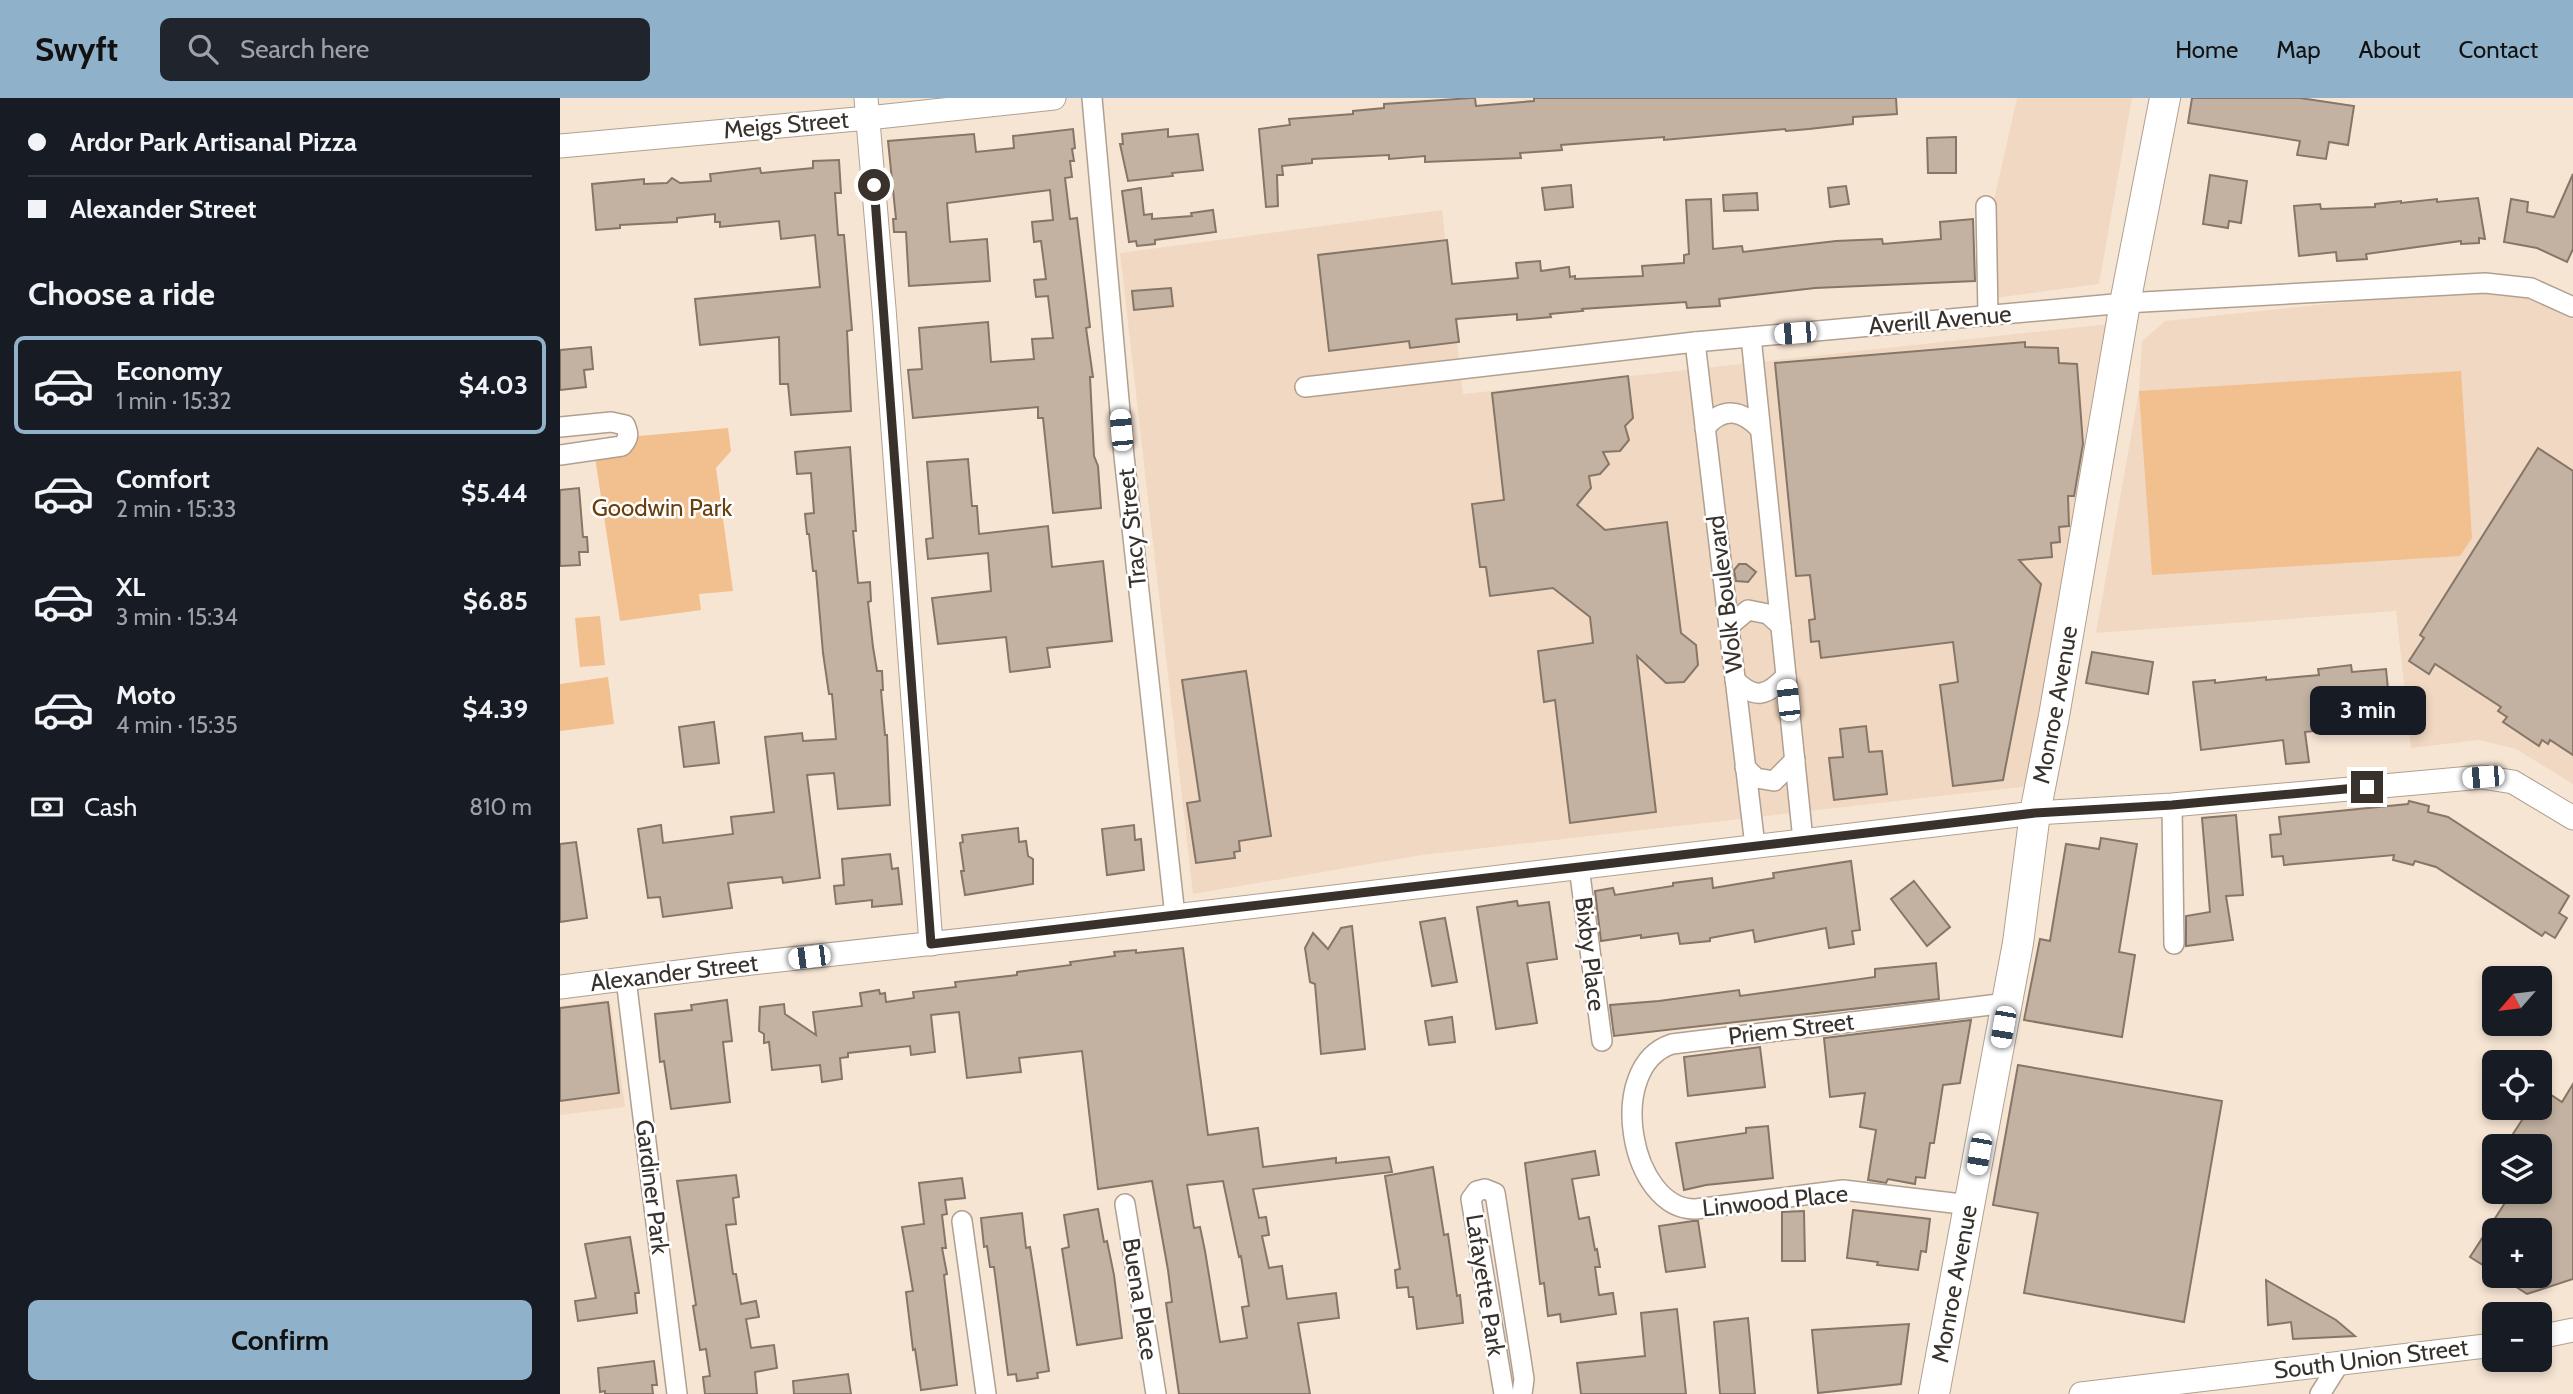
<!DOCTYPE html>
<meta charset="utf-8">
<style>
:root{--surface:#171b24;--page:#20242c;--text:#f1f3f6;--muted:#9ea1a6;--line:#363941;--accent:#8fb1ca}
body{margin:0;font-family:Cabin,sans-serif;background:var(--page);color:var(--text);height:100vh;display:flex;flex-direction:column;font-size:26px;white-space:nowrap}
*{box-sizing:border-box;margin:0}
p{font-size:23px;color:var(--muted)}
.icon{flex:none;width:38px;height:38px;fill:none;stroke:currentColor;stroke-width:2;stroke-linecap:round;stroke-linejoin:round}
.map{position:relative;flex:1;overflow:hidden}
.drawer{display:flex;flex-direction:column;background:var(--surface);width:560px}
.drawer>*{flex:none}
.top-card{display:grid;align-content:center;height:154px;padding:0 28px;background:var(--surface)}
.needle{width:46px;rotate:242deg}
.buttons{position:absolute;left:1922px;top:868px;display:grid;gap:14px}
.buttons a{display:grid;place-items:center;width:70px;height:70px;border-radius:10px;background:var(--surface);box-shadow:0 4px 10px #0003;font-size:35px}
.end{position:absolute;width:32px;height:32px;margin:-16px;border:9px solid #39322c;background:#fff;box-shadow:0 0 0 4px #fff}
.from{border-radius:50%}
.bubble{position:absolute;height:49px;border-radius:10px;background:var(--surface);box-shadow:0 4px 10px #0003;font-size:23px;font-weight:700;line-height:49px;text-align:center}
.car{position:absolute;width:21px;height:42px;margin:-21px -10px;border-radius:9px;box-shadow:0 0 5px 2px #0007;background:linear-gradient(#fff 24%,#345 0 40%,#fff 0 76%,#345 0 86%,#fff 0)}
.top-card b{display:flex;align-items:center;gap:24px;height:66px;font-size:26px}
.top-card b+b{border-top:2px solid var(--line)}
.top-card i{width:18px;height:18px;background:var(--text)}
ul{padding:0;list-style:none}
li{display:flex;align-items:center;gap:21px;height:98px;margin:0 14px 10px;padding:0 14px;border:4px solid transparent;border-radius:10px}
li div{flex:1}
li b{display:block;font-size:26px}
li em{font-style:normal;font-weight:700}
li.current{border-color:var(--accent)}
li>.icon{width:63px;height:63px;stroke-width:1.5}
h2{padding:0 28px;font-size:32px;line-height:84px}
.pay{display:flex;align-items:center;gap:18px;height:77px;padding:0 28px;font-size:26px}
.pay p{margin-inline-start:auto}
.cta{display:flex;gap:14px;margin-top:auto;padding:14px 28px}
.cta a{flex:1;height:80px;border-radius:10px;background:var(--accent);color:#111;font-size:28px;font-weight:700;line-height:80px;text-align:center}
header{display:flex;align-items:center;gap:42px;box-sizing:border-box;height:98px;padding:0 35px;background:var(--accent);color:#111}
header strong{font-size:33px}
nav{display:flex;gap:38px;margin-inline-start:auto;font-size:24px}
.search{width:490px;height:63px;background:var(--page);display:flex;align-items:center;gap:18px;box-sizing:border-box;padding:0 24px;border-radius:10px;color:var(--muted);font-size:26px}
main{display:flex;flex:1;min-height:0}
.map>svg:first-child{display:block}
.built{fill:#f1d8c2}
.green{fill:#f2bf8e}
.building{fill:#c3b2a2;stroke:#867667;stroke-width:2;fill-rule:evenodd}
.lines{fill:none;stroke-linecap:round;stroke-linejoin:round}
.minor-casing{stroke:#b1a090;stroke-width:22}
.tertiary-casing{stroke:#b1a090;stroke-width:25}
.primary-casing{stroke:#b1a090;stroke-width:32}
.minor{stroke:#fff;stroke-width:19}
.tertiary{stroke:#fff;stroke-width:23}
.primary{stroke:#fff;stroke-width:30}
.route{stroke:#39322c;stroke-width:9}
.labels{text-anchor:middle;stroke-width:5;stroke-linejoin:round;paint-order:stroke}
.street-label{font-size:24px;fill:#39322c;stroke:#fff}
.park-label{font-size:24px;fill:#6a3f0c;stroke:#fff}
</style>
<header>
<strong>Swyft</strong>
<div class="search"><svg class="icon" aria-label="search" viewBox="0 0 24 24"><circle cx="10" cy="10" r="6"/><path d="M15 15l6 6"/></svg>Search here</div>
<nav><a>Home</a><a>Map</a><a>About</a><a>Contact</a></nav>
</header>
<main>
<section class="drawer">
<div class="top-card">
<b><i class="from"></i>Ardor Park Artisanal Pizza</b>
<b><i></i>Alexander Street</b>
</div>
<h2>Choose a ride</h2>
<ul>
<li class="current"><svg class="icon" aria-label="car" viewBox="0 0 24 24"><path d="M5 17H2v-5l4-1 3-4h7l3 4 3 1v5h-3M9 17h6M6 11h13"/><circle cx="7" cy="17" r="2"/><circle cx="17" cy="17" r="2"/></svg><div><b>Economy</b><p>1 min · 15:32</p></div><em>$4.03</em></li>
<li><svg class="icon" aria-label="car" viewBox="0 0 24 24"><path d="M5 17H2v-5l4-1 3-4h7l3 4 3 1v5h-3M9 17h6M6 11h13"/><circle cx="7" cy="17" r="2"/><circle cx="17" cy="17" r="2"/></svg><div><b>Comfort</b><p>2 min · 15:33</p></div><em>$5.44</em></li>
<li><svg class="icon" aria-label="car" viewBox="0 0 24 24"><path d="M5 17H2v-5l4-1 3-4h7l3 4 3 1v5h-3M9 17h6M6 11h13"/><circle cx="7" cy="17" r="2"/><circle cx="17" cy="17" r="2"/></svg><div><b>XL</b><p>3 min · 15:34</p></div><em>$6.85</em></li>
<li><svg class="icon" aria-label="car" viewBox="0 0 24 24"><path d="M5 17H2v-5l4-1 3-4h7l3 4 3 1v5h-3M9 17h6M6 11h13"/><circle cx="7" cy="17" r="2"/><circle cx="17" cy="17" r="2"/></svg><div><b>Moto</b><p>4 min · 15:35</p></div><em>$4.39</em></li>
</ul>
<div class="pay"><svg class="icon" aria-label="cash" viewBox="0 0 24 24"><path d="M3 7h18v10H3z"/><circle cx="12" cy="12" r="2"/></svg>Cash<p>810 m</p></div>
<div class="cta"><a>Confirm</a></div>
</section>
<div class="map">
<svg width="2013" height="1296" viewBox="0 0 2013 1296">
<rect width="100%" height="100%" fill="#f7e5d4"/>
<g class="built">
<path d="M1457 0H1572L1539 186 1435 200 1431 115Z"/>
<path d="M882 112 903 296 1558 225 1479 687 862 757 633 796 560 155Z"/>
<path d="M1908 191H1932L1983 202 2013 221V686L1956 651 1919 642 1851 650 1836 513 1536 535 1579 293 1582 243 1605 223Z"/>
<path d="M46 902 51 907 65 1009 0 1017V908Z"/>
</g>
<g class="green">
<path d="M1901 273 1912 440 1900 458 1592 477 1579 293Z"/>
<path d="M168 330 171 353 156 370 173 493 139 496 141 512 60 523 34 353 68 339Z"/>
<path d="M40 518 45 567 20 569 15 520Z"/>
<path d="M48 579 54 626 0 633V586Z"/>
</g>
<g class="building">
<path d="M911 0H915L916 8 974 3V0H1336L1337 16 1293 19V26L1249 31 1226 33 1225 31 1104 42V39L1001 47 1002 52 960 55 961 60 865 64V58L829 61V57L752 61V65L722 68 723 77H717L718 108 706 109 699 31 730 27 729 21 793 16V13L824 10V6Z"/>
<path d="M1632 0H1740L1794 8 1788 47 1769 44 1766 61 1737 57 1740 43 1628 25Z"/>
<path d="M513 31 515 50 512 51 514 63H510L512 79 505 80 510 121 517 120 530 229 526 230 533 279H530L534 358 538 368 541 410 493 415 483 320H478V309L353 320 348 272 362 271 359 230 428 224 431 264 474 261 472 241 493 240 488 198 476 199 474 182 486 181 481 143 474 144 472 124 493 122 490 92 387 105 390 144 427 141 430 183 349 188 346 134H334L333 121H336L328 43 414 36 416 54 454 50 453 38Z"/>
<path d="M608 31V39L638 36 643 72 612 75 613 78 568 83 560 46H563L562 36Z"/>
<path d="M1396 39V75H1368L1367 40Z"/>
<path d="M279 62 281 95H275L278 137H284L292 232 287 233 291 313 231 317 228 286H220L219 239 140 247 135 201 260 189 255 137 221 141 219 123 160 129V124H155V116L117 120V124L60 127V130L36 132 32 86 84 81V86L107 85 112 80 120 85 151 83 150 76 200 70 201 75 253 70V63Z"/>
<path d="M2013 76V151L2007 164 1977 150 1944 144 1951 101 1968 104 1967 114 1994 119Z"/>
<path d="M1650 77 1687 83 1681 125 1669 123 1668 130 1643 126Z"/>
<path d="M1011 87 1013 109 985 112 982 90Z"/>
<path d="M1286 88 1289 106 1270 109 1268 90Z"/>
<path d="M581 90 584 117 592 116V121L632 118 631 115 653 112 656 134 595 142V146L577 148 576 143 569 144 562 93Z"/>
<path d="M1197 95 1198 112 1164 113 1163 97Z"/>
<path d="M1918 100 1925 141 1919 140V145L1901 146V143L1806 156 1807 161 1777 163 1776 154 1739 158 1734 108 1760 106 1761 111 1815 109V106L1841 103V105L1877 101V104Z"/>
<path d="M1151 101 1153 151 1182 148 1183 154 1276 143 1322 141 1323 146 1381 141 1380 124 1413 121 1415 183 1255 190 1159 201 1160 208 1127 210 1126 204 1022 211 1023 213 990 216 991 219 957 222V216L896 221 899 244 850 250 849 243 769 253 758 157 887 142 892 186 958 180 956 165 980 163 981 173 1009 169 1010 179 1015 178V181L1083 178 1082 168 1124 165V157L1129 156 1126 102Z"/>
<path d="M611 190 613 208 574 212 572 193Z"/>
<path d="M1465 244V249L1498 250 1499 265 1517 266 1523 346 1514 398H1508L1509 428 1499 429 1500 444 1491 445 1492 459 1459 462 1481 486 1443 682 1393 688 1380 587 1398 584 1393 544 1261 560 1259 543 1251 544 1249 522 1255 521 1250 477 1236 478 1215 265Z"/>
<path d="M31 249 33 271 24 272 26 289 0 292V252Z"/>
<path d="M1068 278 1073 320 1065 328 1069 342 1060 353 1043 354 1049 366 1040 376 1029 378 1031 390 1017 407 1045 432 1107 424 1121 535 1136 547 1138 567 1124 584 1106 585 1077 558 1096 714 1010 725 995 602 984 604 978 553 1033 545 1030 519 993 490 930 498 926 469H920L912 406 944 402 932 295Z"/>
<path d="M290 349 296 433H293L298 485 310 484 311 503 308 504 313 549 317 573H322L323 592H321L325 637H327L330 707 278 711 274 675 247 677 260 780 223 785 222 779 168 785 172 810 103 819 100 799 88 800 78 731 101 727 103 745 173 736 171 719 214 714 205 639 242 635 243 643 276 641 272 596H269L263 555 256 473H253L249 436H247L245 416 254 415 251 375 237 376 235 354Z"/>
<path d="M1978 350 2013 373V657L1990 642 1988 646 1982 642 1979 648 1943 624 1947 619 1938 613 1941 609 1875 566 1869 576 1849 563 1864 540 1860 537Z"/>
<path d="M408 361 412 408H417L419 436 488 428 492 469 543 463 552 543 487 550 490 569 450 574 446 539 378 546 372 500 431 493 428 455 368 461 366 441 373 440 367 364Z"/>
<path d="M19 390 23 439H27L28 454H19L20 467 0 468V392Z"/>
<path d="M1179 466H1186L1196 474 1188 484 1176 483 1174 472Z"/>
<path d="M1532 554 1593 564 1588 596 1526 585Z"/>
<path d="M1791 567 1792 574 1826 571 1829 601H1836L1838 617 1831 618 1833 632 1811 634 1810 626 1745 634 1749 664 1726 666 1723 642 1641 652 1633 584 1655 582V585L1706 579V582L1759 577 1758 571Z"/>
<path d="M686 573 711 738 679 743 680 753 674 754 675 760 636 765 627 705 640 703 622 582Z"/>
<path d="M154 624 159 665 124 669 119 629Z"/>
<path d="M1306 628 1309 654 1322 653 1327 696 1274 702 1269 660 1283 659 1280 631Z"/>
<path d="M1849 703 1869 708 1868 714 1888 719 2009 798 1999 815 2007 820 1995 840 1985 834 1982 838 1876 769 1855 763 1853 767 1833 762 1834 757 1724 767 1723 758 1712 759 1710 737 1721 736 1719 719 1848 706Z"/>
<path d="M1676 717 1683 797 1666 798 1673 842 1626 848V818L1650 814 1642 720Z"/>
<path d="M574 727 575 742 581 741 584 772 547 777 542 731Z"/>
<path d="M458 730 459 744 466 743 468 758 473 761V786L405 797 401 773H404L400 745 403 744 402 737Z"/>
<path d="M1541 740 1577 746 1559 854 1575 857 1562 939 1464 922 1480 841 1490 843 1506 746 1539 751Z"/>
<path d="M16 744 27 820 0 824V746Z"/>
<path d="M330 756 332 771 338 770 342 806 312 809V802L276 806 274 788 284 787 282 761Z"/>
<path d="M1291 763 1300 832 1292 833 1294 846 1269 850 1266 830 1195 844 1193 832 1150 840V843L1120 846 1118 835 1081 840V837L1041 843 1035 793 1053 790 1055 797 1113 788V785L1152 780 1153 790 1214 780 1213 775Z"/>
<path d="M1354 783 1390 829 1367 848 1331 801Z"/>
<path d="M957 803 958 808 989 804 997 861 967 865 977 925 936 931 917 809Z"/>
<path d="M885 820 897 884 872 888 860 824Z"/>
<path d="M792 828 805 951 761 956 755 886 750 884 745 850 753 835 768 851 781 830Z"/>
<path d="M623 850 648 1037 698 1030 703 1069 776 1060V1065L829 1059 832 1074 693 1091 699 1120 706 1119 709 1137 702 1138 709 1170 722 1168 727 1201 776 1195 779 1220 738 1225 750 1296H619L606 1205 612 1204 608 1172 592 1083 538 1091 522 953 459 960 461 974 407 980 399 914 371 917 375 954 351 957 350 948 288 955V959L280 960 282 981 262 984 260 967 212 972 209 944 204 945V936L199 933 200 909 224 906 225 916 256 937 253 914 302 908 300 895 319 892 320 896 325 895 326 904 354 900 353 894 396 889 395 884 457 877V874L511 867 510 864 555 858 554 854 576 852V855ZM663 1083 679 1159 681 1158 689 1208 682 1209 687 1240 660 1244 645 1153 640 1129 634 1130 627 1087Z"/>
<path d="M1376 865 1379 901 1054 938 1050 907 1099 903 1179 892 1180 898 1209 894 1315 879V871Z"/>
<path d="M167 902 172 943 163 944 170 1004 111 1011 104 963 100 964 95 916 132 912 131 907Z"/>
<path d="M48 904 59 995 0 1003V910Z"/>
<path d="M892 919 895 944 869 947 865 923Z"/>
<path d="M1411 922 1400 985 1383 987 1374 1045H1370L1365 1080 1356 1079 1355 1086 1328 1081 1326 1085 1308 1082 1316 1032 1300 1029 1305 995 1270 999 1264 940Z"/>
<path d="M1200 949 1205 989 1128 998 1124 959Z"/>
<path d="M1458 967 1662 1003 1624 1224 1464 1195 1478 1115 1433 1107Z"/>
<path d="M2013 986V1181L1967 1196 1939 1178H1979V1132H1934V1174L1910 1159 1952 1094H1979V1048H1945L1970 1010H1979V989L2002 1004Z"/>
<path d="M1208 1028 1213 1080 1146 1087 1124 1092 1116 1045 1186 1035V1030Z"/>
<path d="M1035 1053 1039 1077 1012 1081 1019 1121 1029 1119 1035 1152 1037 1151 1040 1169H1035L1039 1197 1053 1195 1056 1216 1001 1224 1000 1216 988 1218 984 1185 980 1186 965 1065Z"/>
<path d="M873 1069 884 1137 888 1136 897 1198 900 1197 903 1225 857 1231 853 1199H849L848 1189 837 1190 835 1172 840 1171 825 1078Z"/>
<path d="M176 1077 179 1099 173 1100 176 1126 166 1127 173 1176H176L181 1206 196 1203 199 1219 186 1221 191 1250 214 1247 217 1270 195 1274 197 1296H145L143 1279 150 1278 146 1251 140 1252 133 1208 136 1207 117 1083Z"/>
<path d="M402 1080 405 1100 385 1102 387 1116 382 1117 386 1150H382L387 1176 384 1177 397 1287 361 1292 355 1251 353 1252 346 1194 353 1193 342 1129 364 1126 359 1085Z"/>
<path d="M538 1111 544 1144 547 1143 554 1177 562 1240 517 1247 502 1151 509 1149 504 1117Z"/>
<path d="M1293 1112 1370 1121 1366 1154 1361 1153 1358 1172 1317 1167 1318 1164 1287 1160Z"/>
<path d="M1244 1113 1245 1163H1222V1114Z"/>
<path d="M462 1115 466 1150 470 1149 474 1174 489 1273 477 1275 478 1280 457 1283 456 1276 448 1277 434 1169H430L427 1148 424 1149 421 1120Z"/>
<path d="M1133 1123H1138L1145 1169 1106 1174 1099 1128Z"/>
<path d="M70 1139 79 1195H75L77 1215 18 1223 15 1203 36 1200 25 1146Z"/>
<path d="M1706 1182 1776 1222 1795 1238 1733 1241 1731 1224 1708 1227Z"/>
<path d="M1117 1211 1126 1296H1021L1017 1265 1085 1258 1081 1215Z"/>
<path d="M1188 1220 1195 1296H1160L1154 1224Z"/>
<path d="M1349 1226 1341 1286 1258 1295 1252 1232Z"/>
<path d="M94 1263 97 1287H92L93 1296H45V1293L40 1294 38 1270Z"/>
<path d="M288 1276 291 1296H234L233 1283Z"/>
</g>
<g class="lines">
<g class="minor-casing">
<g id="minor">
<path d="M532 0 564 358 615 818"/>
<path d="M1426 108 1428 218"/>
<path d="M1191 239 1243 742"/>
<path d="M1135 244 1195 748"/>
<path d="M745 289 1135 244 1565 205 1925 185 1971 190 2013 209"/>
<path d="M0 329 51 324 65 327C69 336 69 340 62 348L0 357"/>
<path d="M1145 330C1163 308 1182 312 1200 331"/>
<path d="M1169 528 1188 512 1208 516 1221 528"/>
<path d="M1175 582C1195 602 1207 598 1226 578"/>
<path d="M1185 669 1196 680 1214 683 1235 662"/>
<path d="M1612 707 1614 846"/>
<path d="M1019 769 1042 943"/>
<path d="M66 881 117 1296"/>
<path d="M565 1106 596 1296"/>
<path d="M1410 1107 1283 1092 1136 1111C1070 1113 1044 968 1112 946L1447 905"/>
<path d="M402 1123 426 1296"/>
<path d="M944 1296 911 1101 917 1093 925 1091 935 1095 964 1281 962 1296"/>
<path d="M1760 1296 1779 1266"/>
</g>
</g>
<g class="tertiary-casing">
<g id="tertiary">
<path d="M306 0 324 210 371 846"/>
<path d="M0 48 308 20 494 0"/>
<path d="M0 889 174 867 522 829 1475 715 1612 707 1922 679 1953 684 2013 720"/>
<path d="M1979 1239 2013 1232"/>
<path d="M1521 1296 1934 1247"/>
</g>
</g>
<g class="primary-casing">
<g id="primary">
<path id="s1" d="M1374 1296 1458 845 1475 715 1494 618 1565 205 1605 0"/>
</g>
</g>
<use href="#minor" class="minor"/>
<use href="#tertiary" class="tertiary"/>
<use href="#primary" class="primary"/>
</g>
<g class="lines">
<path class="route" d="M314 87 371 846 1475 715 1612 707 1807 689"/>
</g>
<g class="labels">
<g class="street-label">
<text transform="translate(226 27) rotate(-5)" y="8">Meigs Street</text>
<text transform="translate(1380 222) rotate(-5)" y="8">Averill Avenue</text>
<text transform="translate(572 430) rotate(-96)" y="8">Tracy Street</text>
<text transform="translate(1165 496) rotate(-97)" y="8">Wolk Boulevard</text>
<text dy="8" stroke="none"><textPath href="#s1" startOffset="700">Monroe Avenue</textPath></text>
<text transform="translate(1030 856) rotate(83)" y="8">Bixby Place</text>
<text transform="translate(114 875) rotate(-7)" y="8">Alexander Street</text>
<text transform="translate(1231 931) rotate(-7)" y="8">Priem Street</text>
<text transform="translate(92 1089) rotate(83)" y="8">Gardiner Park</text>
<text transform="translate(1215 1103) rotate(-6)" y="8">Linwood Place</text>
<text dy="8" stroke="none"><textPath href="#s1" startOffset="112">Monroe Avenue</textPath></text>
<text transform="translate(925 1187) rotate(81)" y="8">Lafayette Park</text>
<text transform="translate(580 1201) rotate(81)" y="8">Buena Place</text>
<text transform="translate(1811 1261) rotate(-7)" y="8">South Union Street</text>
</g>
<g class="park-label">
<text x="102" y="418">Goodwin Park</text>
</g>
</g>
</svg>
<div class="buttons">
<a><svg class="needle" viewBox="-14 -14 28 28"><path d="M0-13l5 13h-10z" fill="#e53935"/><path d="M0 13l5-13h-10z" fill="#9ea1a6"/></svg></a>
<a><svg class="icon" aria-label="locate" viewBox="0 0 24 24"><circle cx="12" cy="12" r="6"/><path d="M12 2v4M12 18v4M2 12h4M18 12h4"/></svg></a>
<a><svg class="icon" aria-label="layers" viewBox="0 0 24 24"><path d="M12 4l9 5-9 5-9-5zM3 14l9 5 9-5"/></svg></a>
<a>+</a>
<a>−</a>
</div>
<i class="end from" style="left:314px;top:87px"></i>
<i class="end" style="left:1807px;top:689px"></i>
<div class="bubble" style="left:1750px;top:588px;width:116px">3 min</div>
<i class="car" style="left:1235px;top:235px;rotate:265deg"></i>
<i class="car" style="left:561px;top:332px;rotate:355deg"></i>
<i class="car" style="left:1228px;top:602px;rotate:354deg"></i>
<i class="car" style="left:1923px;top:679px;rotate:265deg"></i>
<i class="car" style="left:249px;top:859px;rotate:263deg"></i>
<i class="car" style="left:1443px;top:929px;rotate:190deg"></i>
<i class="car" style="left:1419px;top:1056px;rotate:190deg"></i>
</div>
</main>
